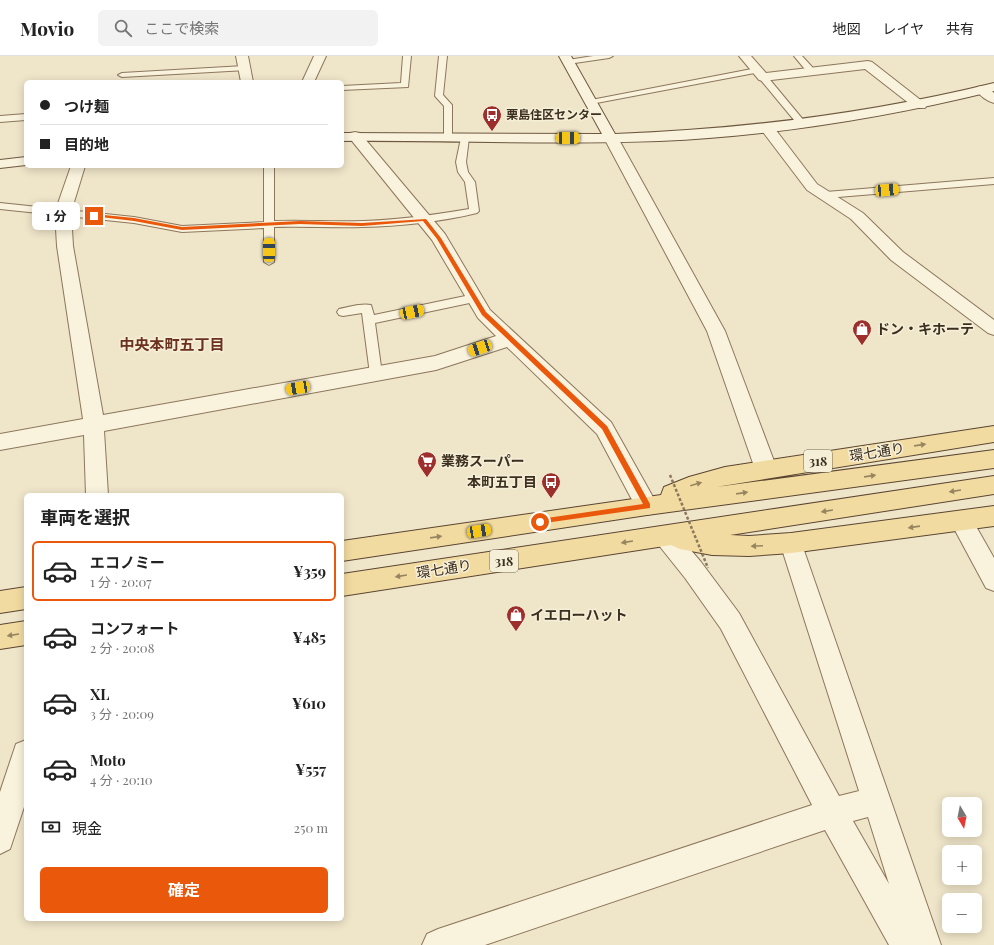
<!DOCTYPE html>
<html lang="ja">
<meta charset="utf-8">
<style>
:root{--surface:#fff;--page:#f2f2f2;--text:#222;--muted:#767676;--line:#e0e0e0;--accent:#ea580c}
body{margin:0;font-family:"Playfair Display","Noto Sans JP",serif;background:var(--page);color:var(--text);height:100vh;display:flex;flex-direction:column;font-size:15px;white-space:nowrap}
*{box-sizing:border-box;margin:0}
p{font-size:13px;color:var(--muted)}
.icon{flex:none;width:22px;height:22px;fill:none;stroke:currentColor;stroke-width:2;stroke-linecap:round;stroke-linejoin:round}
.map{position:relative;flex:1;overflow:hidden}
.drawer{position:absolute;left:24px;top:437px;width:320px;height:428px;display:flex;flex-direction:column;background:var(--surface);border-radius:6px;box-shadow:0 2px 10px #0003}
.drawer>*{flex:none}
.top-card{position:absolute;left:24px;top:24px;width:320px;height:88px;border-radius:6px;box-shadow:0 2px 10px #0003;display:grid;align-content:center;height:88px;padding:0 16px;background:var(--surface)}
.needle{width:26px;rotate:170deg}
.controls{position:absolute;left:942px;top:741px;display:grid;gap:8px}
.controls a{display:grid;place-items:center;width:40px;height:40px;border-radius:6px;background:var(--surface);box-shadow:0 2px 10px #0003;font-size:20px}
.end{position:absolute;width:18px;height:18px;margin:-9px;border:5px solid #ea580c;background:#fff;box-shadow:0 0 0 2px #fff}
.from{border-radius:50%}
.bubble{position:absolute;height:28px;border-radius:6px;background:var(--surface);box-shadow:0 2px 10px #0003;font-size:13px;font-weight:700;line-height:28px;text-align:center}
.car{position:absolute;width:12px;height:24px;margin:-12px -6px;border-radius:5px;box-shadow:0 0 3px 1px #0007;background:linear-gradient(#f5c518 24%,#345 0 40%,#f5c518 0 76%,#345 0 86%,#f5c518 0)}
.top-card b{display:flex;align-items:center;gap:14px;height:38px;font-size:15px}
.top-card b+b{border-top:1px solid var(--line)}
.top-card i{width:10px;height:10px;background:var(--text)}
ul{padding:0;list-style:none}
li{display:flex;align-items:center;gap:12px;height:60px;margin:0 8px 6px;padding:0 8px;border:2px solid transparent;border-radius:6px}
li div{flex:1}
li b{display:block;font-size:15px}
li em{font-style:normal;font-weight:700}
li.selected{border-color:var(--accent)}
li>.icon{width:36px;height:36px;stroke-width:1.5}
h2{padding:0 16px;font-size:18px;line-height:48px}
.pay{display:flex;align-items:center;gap:10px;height:44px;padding:0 16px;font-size:15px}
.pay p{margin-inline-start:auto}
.primary-button{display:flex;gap:8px;margin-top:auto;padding:8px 16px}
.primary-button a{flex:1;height:46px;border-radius:6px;background:var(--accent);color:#fff;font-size:16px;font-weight:700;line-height:46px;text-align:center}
header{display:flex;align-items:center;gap:24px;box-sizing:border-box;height:56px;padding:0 20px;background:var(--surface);border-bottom:1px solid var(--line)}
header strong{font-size:19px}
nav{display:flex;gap:22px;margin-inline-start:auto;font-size:14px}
.search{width:280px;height:36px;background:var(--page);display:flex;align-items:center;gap:10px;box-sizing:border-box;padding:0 14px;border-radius:6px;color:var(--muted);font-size:15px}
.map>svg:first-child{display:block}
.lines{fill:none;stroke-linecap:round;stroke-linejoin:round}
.lane-casing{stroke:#8c775d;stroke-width:2}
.street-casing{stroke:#8c775d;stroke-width:2}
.secondary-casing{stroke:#6e5840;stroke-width:2}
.primary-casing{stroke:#5a4531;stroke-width:2}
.lane{fill:#f9f2dc;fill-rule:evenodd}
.street{fill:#f9f2dc;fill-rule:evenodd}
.secondary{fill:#f9f2dc;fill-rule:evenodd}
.primary{fill:#f2dba1;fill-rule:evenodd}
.path-bridge{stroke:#8c775d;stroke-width:2.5;stroke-dasharray:3 2;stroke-linecap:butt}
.oneway{fill:#978560}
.route{fill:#ea580c}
.labels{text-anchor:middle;stroke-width:3;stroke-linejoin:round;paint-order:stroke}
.far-poi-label{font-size:12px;font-weight:bold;fill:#3c2f20;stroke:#f6efd8;text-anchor:start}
.shield{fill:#f6efd8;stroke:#746957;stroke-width:1}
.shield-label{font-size:13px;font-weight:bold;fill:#3c2f20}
.poi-label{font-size:14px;font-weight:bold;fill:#3c2f20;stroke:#f6efd8;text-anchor:start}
.street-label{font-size:14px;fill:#3c2f20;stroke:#f6efd8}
.neighbourhood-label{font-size:15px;font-weight:bold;fill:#6a311f;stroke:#f6efd8}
</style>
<header>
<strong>Movio</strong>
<div class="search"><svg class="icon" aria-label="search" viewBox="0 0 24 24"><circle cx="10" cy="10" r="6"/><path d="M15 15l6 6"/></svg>ここで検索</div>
<nav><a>地図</a><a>レイヤ</a><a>共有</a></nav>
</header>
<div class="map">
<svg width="994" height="889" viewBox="0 0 994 889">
<rect width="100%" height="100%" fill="#efe5c9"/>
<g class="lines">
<g class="lane-casing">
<g id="lane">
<path d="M403 0H411L408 31 342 34V30L401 27Z"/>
<path d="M439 0H447L443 39 452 49V82L448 85 444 82V50L435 40Z"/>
<path d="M593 0H613L609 2 568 8 564 6 568 4Z"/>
<path d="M794 0H802L814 13V17H808Z"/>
<path d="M244 10 248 12 247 14 122 21 118 19 122 17Z"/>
<path d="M757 12 761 14 760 16 591 48 587 46 591 44Z"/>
<path d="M760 19H766L805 66 806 68 805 70H799L760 23Z"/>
<path d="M26 58V64L0 66V60Z"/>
<path d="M465 79 469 82 466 106 468 116 475 126 479 155 477 157C440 166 401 170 363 171 333 172 304 170 274 171V206L269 209 264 206V172L182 176 134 167 0 153V147L134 161 182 170 264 166V110H274V165C304 164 333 166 363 165 399 164 433 159 469 153L465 126 458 116 456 106 461 82Z"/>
<path d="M994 122V128L826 142 821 139 826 136Z"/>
<path d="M475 238 479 239 481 242 479 245 375 267 382 318 380 321 376 323 372 321 370 318 362 257 343 260 339 259 337 256 339 253C348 251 362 247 371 249L374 259Z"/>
</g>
</g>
<g class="street-casing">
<g id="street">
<path d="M236 0H248L253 26H241Z"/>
<path d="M314 0H326L314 26H302Z"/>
<path d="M739 0H751L766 17 868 5 872 6 927 49 925 52H915L865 13 763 25 759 24Z"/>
<path d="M982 30 987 31 994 37V47C987 45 980 40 976 34L977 31Z"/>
<path d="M767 68 772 69 817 128 863 157 903 196 994 264V279L988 277 891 204 851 163 807 134 760 72 762 69Z"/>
<path d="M355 76 360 77 445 178 490 254 611 366 658 450 655 457 647 459 639 457 597 378 507 291 436 314 104 375 108 439H86L84 379 0 394V378L83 363 57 190 55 156 71 110H85L71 156 73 190 103 359 435 300 496 280 478 262 432 184 348 80 350 77Z"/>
<path d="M611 78 616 79 618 82 725 275 777 413 774 419 766 422 758 419 755 413 707 275 604 82 606 79Z"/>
<path d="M961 455 969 458 994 502V535L986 532 950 465 953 458Z"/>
<path d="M665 470 673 473 701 506 739 557 839 740 859 735 780 487 783 480 791 477 799 480 941 889H889L825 774 485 889H422L427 878 438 873 812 749 721 573 685 522 657 487 654 480 657 473ZM868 761 889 828 853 765Z"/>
<path d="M26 684V745L10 793 0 798V736L16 688Z"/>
</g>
</g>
<g class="secondary-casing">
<g id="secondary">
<path d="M559 0H571L615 78C746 73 867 58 994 27V35C884 62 772 80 659 85 553 89 448 84 342 85V77L602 78Z"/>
<path d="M26 101V109L0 112V104Z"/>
</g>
</g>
<g class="primary-casing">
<g id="primary">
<path d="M994 370V386L716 431 994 394V412L647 459 342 505V485L661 439 664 431 689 421 725 411Z"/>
<path d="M994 420V438L730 479 749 480 791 477 994 450V470L791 497 749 500 712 499 680 493 671 489 342 540V518Z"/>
<path d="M26 531V553L0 557V535Z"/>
<path d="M26 565V589L0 593V569Z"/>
</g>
</g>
<use href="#lane" class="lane"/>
<use href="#street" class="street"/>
<use href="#secondary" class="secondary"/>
<use href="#primary" class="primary"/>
<path class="path-bridge" d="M670 419 708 512"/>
</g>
<defs><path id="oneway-solid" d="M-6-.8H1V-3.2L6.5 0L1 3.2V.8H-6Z"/></defs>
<g class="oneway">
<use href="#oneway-solid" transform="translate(920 389) rotate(-8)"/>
<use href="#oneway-solid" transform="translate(870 420) rotate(-8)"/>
<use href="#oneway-solid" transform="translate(696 428) rotate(-16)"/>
<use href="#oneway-solid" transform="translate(955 435) rotate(171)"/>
<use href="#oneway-solid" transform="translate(742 437) rotate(-8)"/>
<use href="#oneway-solid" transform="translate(827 455) rotate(171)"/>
<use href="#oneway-solid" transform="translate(914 471) rotate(172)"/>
<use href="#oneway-solid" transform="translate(436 481) rotate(-8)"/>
<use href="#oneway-solid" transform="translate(627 486) rotate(171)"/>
<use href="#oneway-solid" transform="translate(757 490) rotate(177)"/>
<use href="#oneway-solid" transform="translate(401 520) rotate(171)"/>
<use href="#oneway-solid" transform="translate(13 579) rotate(171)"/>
</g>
<path class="route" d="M94 158 134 162 182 171 300 165 362 167 426 163 441 182 486 256 607 370 650 448V452L538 468V464L540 463 643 448 602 373 482 259 437 183 423 165 362 170 300 168 182 174 134 165 92 160Z"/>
<defs>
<g id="bus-pin" transform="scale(1)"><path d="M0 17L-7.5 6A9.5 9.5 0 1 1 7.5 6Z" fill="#9c2f2c" stroke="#f6efd8"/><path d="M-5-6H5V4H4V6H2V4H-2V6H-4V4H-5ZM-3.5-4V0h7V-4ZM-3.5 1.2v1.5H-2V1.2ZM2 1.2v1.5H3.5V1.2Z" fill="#fff"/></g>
<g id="shop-pin" transform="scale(1)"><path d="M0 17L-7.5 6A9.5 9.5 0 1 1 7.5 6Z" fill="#9c2f2c" stroke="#f6efd8"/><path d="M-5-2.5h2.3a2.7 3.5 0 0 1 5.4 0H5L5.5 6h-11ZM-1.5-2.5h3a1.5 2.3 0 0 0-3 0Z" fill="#fff"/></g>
<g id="supermarket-pin" transform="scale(1)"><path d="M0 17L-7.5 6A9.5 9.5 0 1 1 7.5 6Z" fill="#9c2f2c" stroke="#f6efd8"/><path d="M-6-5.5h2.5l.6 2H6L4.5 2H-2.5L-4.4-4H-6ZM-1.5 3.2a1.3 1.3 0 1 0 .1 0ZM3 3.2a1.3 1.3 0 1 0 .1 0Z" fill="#fff"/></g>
</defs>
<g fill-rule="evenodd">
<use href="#bus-pin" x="492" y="59"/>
<use href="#shop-pin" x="862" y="273"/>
<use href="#supermarket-pin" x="427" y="405"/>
<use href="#bus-pin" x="551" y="426"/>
<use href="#shop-pin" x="516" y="559"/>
</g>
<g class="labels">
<g class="far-poi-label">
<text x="506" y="63">栗島住区センター</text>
</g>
<g class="shield">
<rect x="804" y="394" width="28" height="22" rx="3"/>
<rect x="490" y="494" width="28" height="22" rx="3"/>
</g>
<g class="shield-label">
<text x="818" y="410">318</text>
<text x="504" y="510">318</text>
</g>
<g class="poi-label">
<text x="876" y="278">ドン・キホーテ</text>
<text x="441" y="410">業務スーパー</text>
<text x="537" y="431" text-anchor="end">本町五丁目</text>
<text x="530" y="564">イエローハット</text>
</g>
<g class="street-label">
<text transform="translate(877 396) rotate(-9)" y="5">環七通り</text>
<text transform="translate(444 513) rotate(-9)" y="5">環七通り</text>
</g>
<g class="neighbourhood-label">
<text x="172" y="294">中央本町五丁目</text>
</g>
</g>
</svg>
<div class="controls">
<a><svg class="needle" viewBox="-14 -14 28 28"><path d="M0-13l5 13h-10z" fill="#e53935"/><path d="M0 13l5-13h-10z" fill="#767676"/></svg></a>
<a>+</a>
<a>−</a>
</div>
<i class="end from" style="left:540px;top:466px"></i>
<i class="end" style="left:94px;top:160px"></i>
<div class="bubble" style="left:32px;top:146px;width:48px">1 分</div>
<i class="car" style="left:568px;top:82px;rotate:90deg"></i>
<i class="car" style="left:887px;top:134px;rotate:85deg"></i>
<i class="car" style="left:269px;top:194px;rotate:0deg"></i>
<i class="car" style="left:412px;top:256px;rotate:78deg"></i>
<i class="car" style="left:480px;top:292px;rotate:251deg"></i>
<i class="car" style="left:298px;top:332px;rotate:260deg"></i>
<i class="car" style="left:479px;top:475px;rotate:81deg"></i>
<div class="top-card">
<b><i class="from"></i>つけ麺</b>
<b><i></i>目的地</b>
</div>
<section class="drawer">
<h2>車両を選択</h2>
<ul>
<li class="selected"><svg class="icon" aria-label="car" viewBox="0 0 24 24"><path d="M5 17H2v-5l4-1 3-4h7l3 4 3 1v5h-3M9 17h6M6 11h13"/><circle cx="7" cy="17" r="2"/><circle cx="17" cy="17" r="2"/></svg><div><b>エコノミー</b><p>1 分 · 20:07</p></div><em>¥359</em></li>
<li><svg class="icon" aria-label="car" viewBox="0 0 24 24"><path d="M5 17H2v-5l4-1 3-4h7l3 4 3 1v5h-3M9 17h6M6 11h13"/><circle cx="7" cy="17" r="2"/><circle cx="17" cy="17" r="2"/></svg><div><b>コンフォート</b><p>2 分 · 20:08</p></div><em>¥485</em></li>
<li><svg class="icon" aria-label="car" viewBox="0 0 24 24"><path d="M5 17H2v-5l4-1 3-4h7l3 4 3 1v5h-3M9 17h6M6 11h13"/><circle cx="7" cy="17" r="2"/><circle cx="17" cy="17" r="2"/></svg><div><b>XL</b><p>3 分 · 20:09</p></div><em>¥610</em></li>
<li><svg class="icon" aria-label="car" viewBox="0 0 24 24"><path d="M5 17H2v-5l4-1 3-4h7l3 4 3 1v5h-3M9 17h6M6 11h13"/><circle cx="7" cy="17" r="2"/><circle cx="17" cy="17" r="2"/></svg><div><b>Moto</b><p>4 分 · 20:10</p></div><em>¥557</em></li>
</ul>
<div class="pay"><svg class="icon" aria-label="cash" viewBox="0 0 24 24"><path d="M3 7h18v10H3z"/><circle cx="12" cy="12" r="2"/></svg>現金<p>250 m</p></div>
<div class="primary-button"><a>確定</a></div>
</section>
</div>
